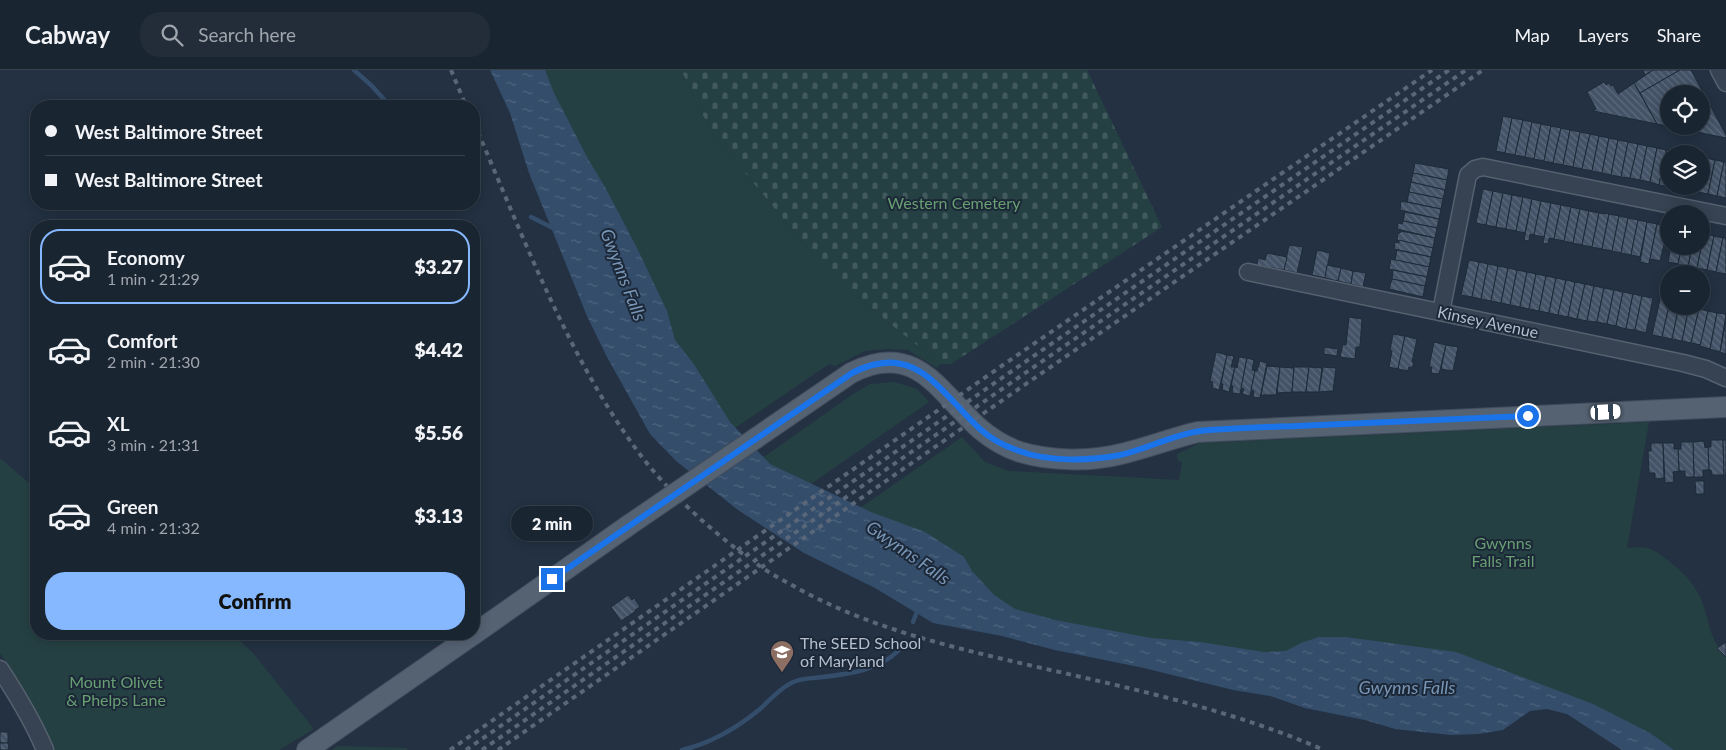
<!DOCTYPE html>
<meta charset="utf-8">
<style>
:root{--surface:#1a2532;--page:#232d3a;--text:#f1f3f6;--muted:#9fa5ac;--line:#38424d;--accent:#86b8ff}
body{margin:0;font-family:Lato,sans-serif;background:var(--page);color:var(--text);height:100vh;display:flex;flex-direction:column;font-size:19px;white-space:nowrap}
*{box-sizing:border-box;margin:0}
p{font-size:16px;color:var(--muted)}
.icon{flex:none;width:28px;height:28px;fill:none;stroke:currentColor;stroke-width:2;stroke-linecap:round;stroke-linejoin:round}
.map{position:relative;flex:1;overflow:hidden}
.drawer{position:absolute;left:30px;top:150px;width:450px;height:420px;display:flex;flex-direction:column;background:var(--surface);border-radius:20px;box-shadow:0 2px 12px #0003,0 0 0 1px var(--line)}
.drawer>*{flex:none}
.hud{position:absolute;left:30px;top:30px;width:450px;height:110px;border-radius:20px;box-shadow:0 2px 12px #0003,0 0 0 1px var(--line);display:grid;align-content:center;height:110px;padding:0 15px;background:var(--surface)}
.fabs{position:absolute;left:1660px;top:15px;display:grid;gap:10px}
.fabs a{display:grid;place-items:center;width:50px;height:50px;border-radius:50%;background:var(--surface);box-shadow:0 2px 12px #0003,0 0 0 1px var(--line);font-size:25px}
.end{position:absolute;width:22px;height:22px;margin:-11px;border:6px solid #1a73e8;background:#fff;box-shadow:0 0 0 2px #fff}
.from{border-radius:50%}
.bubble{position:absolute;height:35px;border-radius:18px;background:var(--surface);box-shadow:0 2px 12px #0003,0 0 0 1px var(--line);font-size:16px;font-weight:800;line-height:35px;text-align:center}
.car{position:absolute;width:15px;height:30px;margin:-15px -8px;border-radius:6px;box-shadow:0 0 4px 1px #0007;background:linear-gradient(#fff 24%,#345 0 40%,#fff 0 76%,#345 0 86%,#fff 0)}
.hud b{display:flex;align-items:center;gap:18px;height:48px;font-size:19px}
.hud b+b{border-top:1px solid var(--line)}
.hud i{width:12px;height:12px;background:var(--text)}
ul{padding:9px 0 0;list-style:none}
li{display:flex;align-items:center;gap:15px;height:75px;margin:0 10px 8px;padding:0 5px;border:2px solid transparent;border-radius:20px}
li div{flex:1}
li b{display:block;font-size:19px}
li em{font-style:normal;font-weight:800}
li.on{border-color:var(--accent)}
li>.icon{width:45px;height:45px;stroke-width:1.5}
.button{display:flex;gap:10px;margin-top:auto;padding:10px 15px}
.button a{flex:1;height:58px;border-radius:20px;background:var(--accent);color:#111;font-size:20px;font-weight:800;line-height:58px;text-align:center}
header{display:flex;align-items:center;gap:30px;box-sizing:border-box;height:70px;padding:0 25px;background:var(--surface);border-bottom:1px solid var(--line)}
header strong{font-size:24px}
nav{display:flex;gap:28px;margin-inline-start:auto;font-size:18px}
.search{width:350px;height:45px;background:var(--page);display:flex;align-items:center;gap:12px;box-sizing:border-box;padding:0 18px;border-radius:20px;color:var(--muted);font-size:19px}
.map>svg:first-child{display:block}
.cemetery{fill:url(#cemetery-stones)}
.park{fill:#254043}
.water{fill:url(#water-ripples)}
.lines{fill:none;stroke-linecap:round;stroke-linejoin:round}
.stream{stroke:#344d6b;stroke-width:4.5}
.building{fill:url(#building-back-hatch);stroke:#1e2a39;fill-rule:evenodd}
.minor-casing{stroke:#55616f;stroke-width:19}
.major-casing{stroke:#414c5b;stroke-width:22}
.minor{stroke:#374352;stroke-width:16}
.major{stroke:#556272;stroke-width:20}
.rail{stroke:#596779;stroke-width:4;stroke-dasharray:5 5;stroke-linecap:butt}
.major-bridge-casing{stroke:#414c5b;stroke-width:22;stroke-linecap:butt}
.major-bridge{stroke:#556272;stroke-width:20}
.route{stroke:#1a73e8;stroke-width:6}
.labels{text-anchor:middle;stroke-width:4;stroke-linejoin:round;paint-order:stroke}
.park-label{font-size:16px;fill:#689f73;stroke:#1c2837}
.street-label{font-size:16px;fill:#b4becc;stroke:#1c2837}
.poi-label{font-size:16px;fill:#b4becc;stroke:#1c2837;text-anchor:start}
.water-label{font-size:18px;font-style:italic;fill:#7895b6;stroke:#1c2837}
</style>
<header>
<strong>Cabway</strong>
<div class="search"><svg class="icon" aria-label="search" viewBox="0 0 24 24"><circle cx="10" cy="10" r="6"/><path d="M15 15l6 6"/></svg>Search here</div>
<nav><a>Map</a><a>Layers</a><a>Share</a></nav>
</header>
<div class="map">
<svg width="1726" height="680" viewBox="0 0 1726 680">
<defs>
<pattern id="cemetery-stones" width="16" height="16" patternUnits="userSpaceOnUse" patternTransform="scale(1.25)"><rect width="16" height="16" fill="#254043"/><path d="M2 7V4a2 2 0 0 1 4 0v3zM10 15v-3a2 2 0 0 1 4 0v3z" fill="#425a5d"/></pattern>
<pattern id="water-ripples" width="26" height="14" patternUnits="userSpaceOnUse" patternTransform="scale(1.25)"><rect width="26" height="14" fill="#344d6b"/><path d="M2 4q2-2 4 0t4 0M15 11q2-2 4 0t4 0" fill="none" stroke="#4f657f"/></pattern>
<pattern id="building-back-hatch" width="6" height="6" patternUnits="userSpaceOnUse" patternTransform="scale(1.25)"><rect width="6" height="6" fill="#445367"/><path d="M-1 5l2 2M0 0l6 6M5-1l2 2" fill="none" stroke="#5d6a7c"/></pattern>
</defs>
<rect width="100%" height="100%" fill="#233142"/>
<path class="cemetery" d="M681 0H1087L1162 157 951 294H940L848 220 813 185 711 62Z"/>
<g class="park">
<path d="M512 0H681L711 62 813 185 848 220 940 294 937 298 908 280 888 279 865 281 835 296 829 294 703 380Z"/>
<path d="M895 312 917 319 929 332 772 441 737 406 853 324 870 314Z"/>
<path d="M1649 352 1627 478C1649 476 1651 477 1669 491 1680 500 1691 510 1698 523 1710 544 1706 567 1726 586V680H1649L1536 621 1258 602 1052 564 837 454 962 367 985 392 1009 401 1179 410 1182 393 1177 389V384L1200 373Z"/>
<path d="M0 388 36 419V564H233L253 583 314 659 279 680H52L19 611 0 583Z"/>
<path d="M338 676 409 678 406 680H332Z"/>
</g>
<path class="water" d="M490 0H545L554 23 588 89 605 117 637 178 667 241 675 270 693 293 730 352 770 394 871 442 925 462 964 487 972 501 994 525 1015 539 1055 550 1151 568 1200 572 1264 582 1286 581 1301 573 1319 567H1345L1456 582 1593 634 1650 663 1674 680H1622L1567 644 1547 639 1530 641 1503 660 1478 664 1451 665 1395 659 1365 650 1305 638 1270 626 1233 620 1144 598 1055 580 1002 566 933 553 875 518 804 483 738 440 676 391 650 364 607 287 587 246 529 103 510 43Z"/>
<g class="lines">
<g class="stream">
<path d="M354 0 372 16 390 36"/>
<path d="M531 147 555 159"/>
<path d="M913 552 918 539"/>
<path d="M682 680C711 673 737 658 760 639 771 629 782 616 796 611 804 608 815 608 823 607 849 604 879 600 898 581"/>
</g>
</g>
<g class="building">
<path d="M1643 0H1653L1645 5Z"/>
<path d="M1653 0H1680L1640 23 1634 13Z"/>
<path d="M1680 0H1691L1726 65V68L1657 54 1640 23ZM1669 24H1701V56H1669Z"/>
<path d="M1604 12 1606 15 1609 13 1611 16 1613 15 1618 24 1634 13 1657 54 1593 41 1596 39 1587 22Z"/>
<path d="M1503 46 1512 48 1505 83 1496 81Z"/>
<path d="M1512 48 1523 50 1515 85 1505 83Z"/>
<path d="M1523 50 1532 52 1525 87 1515 85Z"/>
<path d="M1532 52 1541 54 1534 89 1525 87Z"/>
<path d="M1541 54 1551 56 1544 91 1534 89Z"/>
<path d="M1551 56 1561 58 1553 93 1544 91Z"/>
<path d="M1561 58 1570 60 1563 95 1553 93Z"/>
<path d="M1570 60 1580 62 1573 97 1563 95Z"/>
<path d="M1580 62 1590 64 1582 99 1573 97Z"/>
<path d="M1590 64 1599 66 1592 101 1582 99Z"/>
<path d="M1599 66 1609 68 1602 103 1592 101Z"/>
<path d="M1609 68 1618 70 1611 105 1602 103Z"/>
<path d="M1618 70 1628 72 1621 107 1611 105Z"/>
<path d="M1628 72 1638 74 1630 108 1621 107Z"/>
<path d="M1638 74 1647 76 1640 110 1630 108Z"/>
<path d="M1647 76 1657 78 1650 112 1640 110Z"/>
<path d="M1657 78 1666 80 1659 115 1650 112Z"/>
<path d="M1666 80 1676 82V84H1669V117L1659 115Z"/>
<path d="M1701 87 1705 88 1701 108Z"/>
<path d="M1705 88 1715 90 1708 124 1698 122 1700 116H1701Z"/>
<path d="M1715 90 1724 92 1717 126 1708 124Z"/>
<path d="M1724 92H1726V128L1717 126Z"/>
<path d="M1415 93 1449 99 1447 110 1413 103Z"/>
<path d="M1413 103 1447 110 1445 120 1411 112Z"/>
<path d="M1411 112 1445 120 1443 129 1409 122Z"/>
<path d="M1680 116H1689L1688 120 1679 119Z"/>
<path d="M1689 116H1700L1698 122 1688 120Z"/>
<path d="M1483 119 1493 121 1486 155 1476 153Z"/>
<path d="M1493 121 1503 123 1496 157 1486 155Z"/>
<path d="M1409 122 1443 129 1441 139 1407 132Z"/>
<path d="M1503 123 1512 125 1506 159 1496 157Z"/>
<path d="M1512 125 1523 127 1516 161 1506 159Z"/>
<path d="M1523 127 1532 129 1525 163 1516 161Z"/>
<path d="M1532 129 1541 131 1534 165 1530 164 1529 171 1524 170Z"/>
<path d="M1401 131 1441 139 1439 149 1400 140Z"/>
<path d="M1541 131 1551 133 1544 167 1534 165Z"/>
<path d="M1551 133 1561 135 1554 169 1549 168 1548 174 1543 173Z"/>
<path d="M1561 135 1571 137 1564 171 1554 169Z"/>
<path d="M1571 137 1580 139 1573 173 1564 171Z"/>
<path d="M1580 139 1589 141 1582 175 1573 173Z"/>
<path d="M1589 141 1599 143 1592 177 1582 175Z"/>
<path d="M1405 142 1439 149 1437 158 1403 151Z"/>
<path d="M1599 143 1609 144 1602 179 1592 177Z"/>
<path d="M1609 144 1619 146 1612 181 1602 179Z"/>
<path d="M1619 146 1628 148 1621 183 1612 181Z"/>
<path d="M1628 148 1638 150 1631 185 1621 183Z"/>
<path d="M1638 150 1647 152 1640 187 1631 185Z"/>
<path d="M1403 151 1437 158 1435 168 1397 159 1398 153 1402 154Z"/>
<path d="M1647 152 1657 154 1649 194 1640 192Z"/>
<path d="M1657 154 1668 156 1667 163 1660 191 1651 189 1649 194Z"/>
<path d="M1401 161 1435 168 1433 178 1397 170 1398 163H1400Z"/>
<path d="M1701 163 1704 164 1697 198 1688 196 1692 176H1701Z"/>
<path d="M1704 164 1714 166 1707 200 1697 198Z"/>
<path d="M1714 166 1723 168 1716 202 1707 200Z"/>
<path d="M1723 168H1726V204L1716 202Z"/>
<path d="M1399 170 1433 178 1431 187 1394 179 1395 172 1399 173Z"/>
<path d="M1289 175 1303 177 1297 203 1284 200Z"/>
<path d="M1671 176H1682L1678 194 1668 192Z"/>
<path d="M1682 176H1692L1688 196 1678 194Z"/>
<path d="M1317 180 1330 183 1325 208 1312 205Z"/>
<path d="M1397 180 1431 187 1429 197 1395 190Z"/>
<path d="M1267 183 1287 187 1284 200 1257 195 1258 188 1265 190Z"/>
<path d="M1391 189 1429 197 1427 207 1389 199Z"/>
<path d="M1469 190 1479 192 1472 227 1461 225Z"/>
<path d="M1479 192 1488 194 1481 229 1472 227Z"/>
<path d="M1488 194 1498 196 1491 231 1481 229Z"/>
<path d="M1327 195 1341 198 1338 211 1325 208Z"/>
<path d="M1498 196 1508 198 1501 233 1491 231Z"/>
<path d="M1341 198 1353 201 1351 214 1338 211Z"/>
<path d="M1508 198 1517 200 1510 235 1501 233Z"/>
<path d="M1393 200 1427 207 1425 216 1392 209Z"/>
<path d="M1517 200 1527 202 1520 237 1510 235Z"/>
<path d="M1353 201 1366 203 1363 217 1351 214Z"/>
<path d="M1527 202 1536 204 1529 239 1520 237Z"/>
<path d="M1536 204 1546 206 1539 241 1529 239Z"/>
<path d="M1546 206 1556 208 1549 243 1539 241Z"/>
<path d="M1556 208 1566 210 1558 245 1549 243Z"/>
<path d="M1392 209 1425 216 1423 227 1389 219Z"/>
<path d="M1566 210 1575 212 1568 247 1558 245Z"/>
<path d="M1575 212 1585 214 1577 249 1568 247Z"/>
<path d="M1585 214 1594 216 1587 251 1577 249Z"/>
<path d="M1594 216 1604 218 1597 252 1587 251Z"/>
<path d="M1604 218 1614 220 1607 254 1597 252Z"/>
<path d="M1614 220 1623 222 1616 256 1607 254Z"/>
<path d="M1623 222 1633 224 1626 259 1616 256Z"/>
<path d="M1633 224 1642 226 1635 260 1626 259Z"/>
<path d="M1661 225 1669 227V236L1662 267 1652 265Z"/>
<path d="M1642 226 1653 228 1646 263 1635 260Z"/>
<path d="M1669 236H1679L1672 269 1662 267Z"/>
<path d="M1679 236 1689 237 1682 271 1672 269Z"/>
<path d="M1689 237 1699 239 1691 273 1682 271Z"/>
<path d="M1699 239 1708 241 1701 275 1691 273Z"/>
<path d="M1708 241 1717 243 1710 279 1700 276Z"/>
<path d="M1717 243 1726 244 1720 282 1710 279Z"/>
<path d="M1349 247 1362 249 1360 277H1356L1355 289 1340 287 1343 274 1346 275Z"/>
<path d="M1726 251V284L1720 282Z"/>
<path d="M1393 264 1405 266 1398 299 1389 297 1392 281 1390 280Z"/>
<path d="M1405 266 1417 269 1412 292H1414L1412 298 1409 297 1408 301 1398 299Z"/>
<path d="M1434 272 1446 275 1439 304 1431 303 1432 297H1429Z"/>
<path d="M1446 275 1458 277 1453 301 1441 299Z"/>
<path d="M1324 277 1338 279 1337 286 1324 284Z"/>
<path d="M1216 282 1227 285 1219 320 1212 318 1213 312 1210 311Z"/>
<path d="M1227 285 1234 286 1231 297H1235L1229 322 1222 320 1223 314H1221Z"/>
<path d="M1239 287 1247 288 1240 324 1232 323 1233 316H1231L1235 297 1237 298Z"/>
<path d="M1247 288 1254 290 1252 300 1255 301 1250 326 1242 324 1244 319 1241 318Z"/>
<path d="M1260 291 1267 293 1260 328 1253 327 1254 321 1251 320 1255 301H1257Z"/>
<path d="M1267 296 1280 297 1276 325H1261Z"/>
<path d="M1280 297 1294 298 1292 322 1277 323Z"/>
<path d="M1294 297H1309L1306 322H1292Z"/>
<path d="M1309 297 1322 298 1319 322H1306Z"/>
<path d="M1323 297 1336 298 1333 321 1319 322Z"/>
<path d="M1711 370H1723L1724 405H1712L1711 400H1709L1708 377H1711Z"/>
<path d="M1723 370H1726V405H1724Z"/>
<path d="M1704 371 1705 378 1708 377 1709 400H1703V407H1694L1693 372Z"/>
<path d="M1681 372H1693L1694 407H1685V401H1679L1678 379H1681Z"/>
<path d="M1651 373H1663L1664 408 1655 409V403H1649L1648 381H1651Z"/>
<path d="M1663 373H1674V379H1678L1679 401 1673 402 1674 412 1665 413Z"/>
<path d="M1695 411H1704V424H1696Z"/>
<path d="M628 525 632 530 634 528 640 537 635 540 636 541 621 551 611 537Z"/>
<path d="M1726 572V587L1717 578Z"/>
<rect x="0" y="662" width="8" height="11"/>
<path d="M0 673H8L9 680H0Z"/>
</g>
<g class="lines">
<g class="minor-casing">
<g id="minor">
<path d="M1719 0 1726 13"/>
<path d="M1248 202 1683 293 1706 299 1726 308"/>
<path d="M1441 242 1468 105 1475 99 1483 97 1726 146"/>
<path d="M0 599C17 625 33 651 45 680"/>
</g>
</g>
<g class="major-casing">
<g id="major">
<path d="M851 303C917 269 940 324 980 359 992 369 1005 377 1020 382 1050 391 1090 392 1121 384 1147 378 1172 368 1198 362L1726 337"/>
<path d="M474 564 629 455"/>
<path d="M307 680 474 564"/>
</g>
</g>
<use href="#minor" class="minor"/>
<use href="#major" class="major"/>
<g class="rail">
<path d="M451 0 466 36"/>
<path d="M474 53C522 163 569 291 642 387 670 423 706 456 743 484"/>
<path d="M757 494C770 504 785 511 799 519 865 555 935 573 1007 590 1114 615 1223 636 1324 680"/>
<path d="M450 680 1003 295 1432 0"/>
<path d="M466 680 1009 303 1449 0"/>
<path d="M482 680 1015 310 1466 0"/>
<path d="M498 680 1020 318 1483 0"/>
</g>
<g class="major-bridge-casing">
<path id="major-bridge" d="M629 455 851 303"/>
</g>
<use href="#major-bridge" class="major-bridge"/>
</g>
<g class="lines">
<path class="route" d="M552 509 852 303C915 270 940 322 980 359 991 369 1004 376 1019 381 1049 392 1089 391 1120 385 1147 379 1172 365 1200 361 1240 357 1280 357 1320 355 1390 352 1459 349 1528 346"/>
</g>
<defs>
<g id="school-pin" transform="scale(1.25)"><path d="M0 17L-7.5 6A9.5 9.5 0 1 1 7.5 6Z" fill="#8d6e63" stroke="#1c2837"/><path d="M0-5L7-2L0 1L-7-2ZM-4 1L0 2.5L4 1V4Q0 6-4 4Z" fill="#fff"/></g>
</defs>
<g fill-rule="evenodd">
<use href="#school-pin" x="782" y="582"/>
</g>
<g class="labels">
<g class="park-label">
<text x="954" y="139">Western Cemetery</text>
<text x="1503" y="479">Gwynns<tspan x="1503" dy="18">Falls Trail</tspan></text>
<text x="116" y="618">Mount Olivet<tspan x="116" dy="18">&amp; Phelps Lane</tspan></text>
</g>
<g class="street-label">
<text transform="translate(1488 252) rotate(12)" y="6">Kinsey Avenue</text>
</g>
<g class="poi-label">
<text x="800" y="579">The SEED School<tspan x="800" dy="18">of Maryland</tspan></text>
</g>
<g class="water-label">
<text transform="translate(623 205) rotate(69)" y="6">Gwynns Falls</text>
<text transform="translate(908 483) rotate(35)" y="6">Gwynns Falls</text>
<text x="1407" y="624">Gwynns Falls</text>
</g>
</g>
</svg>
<div class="fabs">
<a><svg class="icon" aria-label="locate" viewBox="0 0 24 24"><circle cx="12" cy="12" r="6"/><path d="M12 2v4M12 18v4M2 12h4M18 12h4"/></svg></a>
<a><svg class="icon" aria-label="layers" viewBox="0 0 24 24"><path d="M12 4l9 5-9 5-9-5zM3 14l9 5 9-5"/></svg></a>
<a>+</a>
<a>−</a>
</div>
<i class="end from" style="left:1528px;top:346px"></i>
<i class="end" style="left:552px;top:509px"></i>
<div class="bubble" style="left:511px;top:436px;width:82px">2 min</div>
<i class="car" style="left:1606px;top:342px;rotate:87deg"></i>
<div class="hud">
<b><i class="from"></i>West Baltimore Street</b>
<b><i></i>West Baltimore Street</b>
</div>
<section class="drawer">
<ul>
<li class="on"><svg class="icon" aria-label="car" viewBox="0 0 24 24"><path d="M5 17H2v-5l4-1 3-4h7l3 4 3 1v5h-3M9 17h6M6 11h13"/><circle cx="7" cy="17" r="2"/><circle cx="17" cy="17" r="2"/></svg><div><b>Economy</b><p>1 min · 21:29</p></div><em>$3.27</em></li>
<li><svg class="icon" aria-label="car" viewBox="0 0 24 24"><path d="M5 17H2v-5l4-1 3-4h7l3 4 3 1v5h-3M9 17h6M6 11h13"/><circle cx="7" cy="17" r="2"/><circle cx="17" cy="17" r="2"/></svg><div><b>Comfort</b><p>2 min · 21:30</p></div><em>$4.42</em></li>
<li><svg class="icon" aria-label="car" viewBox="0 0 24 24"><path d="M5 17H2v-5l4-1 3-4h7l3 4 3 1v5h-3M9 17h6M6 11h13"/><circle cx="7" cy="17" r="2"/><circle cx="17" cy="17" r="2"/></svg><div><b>XL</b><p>3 min · 21:31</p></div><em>$5.56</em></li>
<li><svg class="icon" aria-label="car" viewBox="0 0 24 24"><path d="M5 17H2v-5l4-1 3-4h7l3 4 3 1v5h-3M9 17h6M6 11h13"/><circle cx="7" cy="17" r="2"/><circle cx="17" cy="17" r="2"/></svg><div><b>Green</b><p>4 min · 21:32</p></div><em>$3.13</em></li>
</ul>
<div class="button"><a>Confirm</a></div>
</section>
</div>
